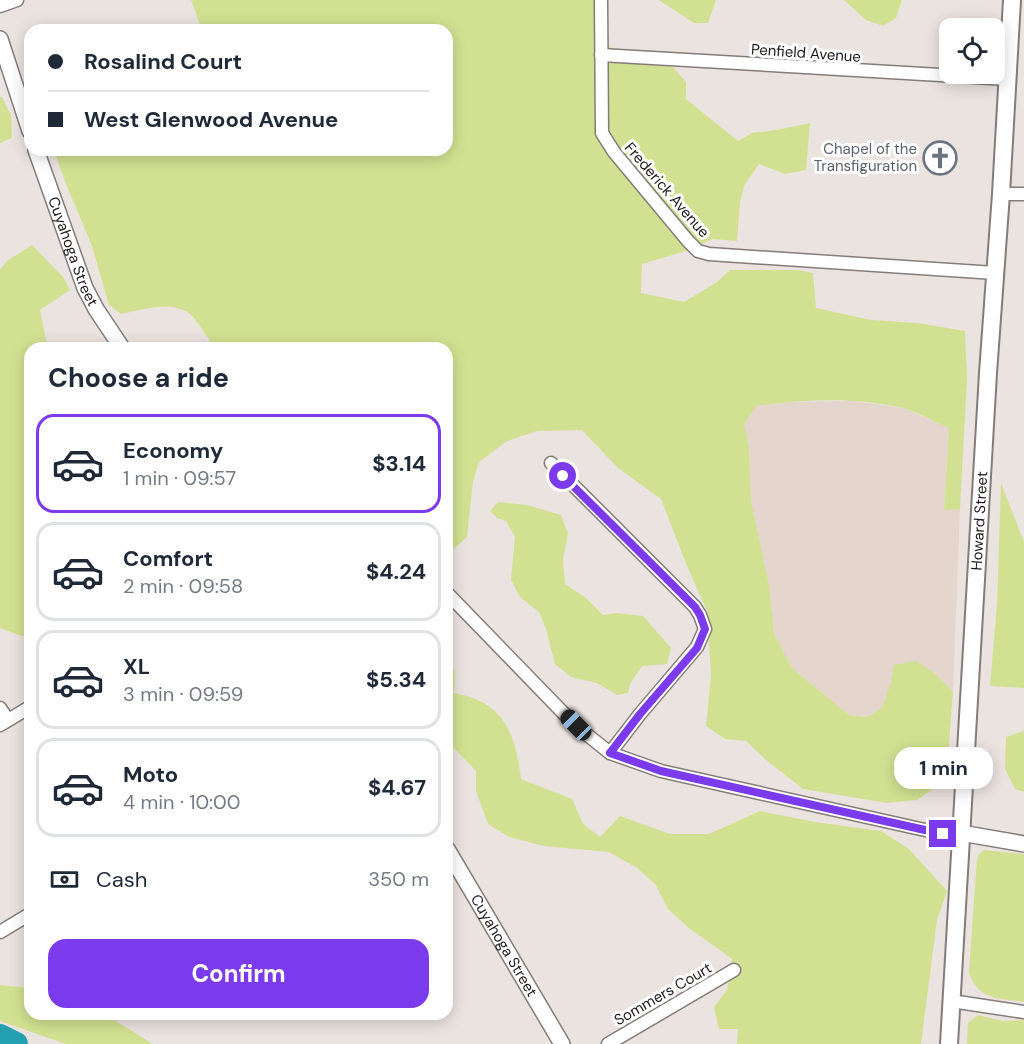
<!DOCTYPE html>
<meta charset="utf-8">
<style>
:root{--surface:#fff;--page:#f2f2f3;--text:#1f2937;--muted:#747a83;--line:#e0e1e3;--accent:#7c3aed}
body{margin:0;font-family:"DM Sans",sans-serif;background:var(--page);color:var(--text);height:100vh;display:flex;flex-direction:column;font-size:22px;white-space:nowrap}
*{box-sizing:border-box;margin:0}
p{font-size:20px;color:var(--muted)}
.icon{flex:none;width:33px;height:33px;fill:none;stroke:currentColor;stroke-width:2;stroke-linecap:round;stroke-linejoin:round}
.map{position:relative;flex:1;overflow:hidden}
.details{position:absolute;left:24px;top:342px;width:429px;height:678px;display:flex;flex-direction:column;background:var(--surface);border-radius:18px;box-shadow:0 3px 15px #0003}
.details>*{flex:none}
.hud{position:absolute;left:24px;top:24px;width:429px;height:132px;border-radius:18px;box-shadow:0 3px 15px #0003;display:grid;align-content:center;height:132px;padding:0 24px;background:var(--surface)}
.controls{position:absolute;left:939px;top:18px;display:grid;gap:12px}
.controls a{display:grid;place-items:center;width:66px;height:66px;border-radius:12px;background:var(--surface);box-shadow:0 3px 15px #0003;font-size:30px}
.end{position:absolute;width:27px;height:27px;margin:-14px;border:8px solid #7c3aed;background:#fff;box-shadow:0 0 0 3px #fff}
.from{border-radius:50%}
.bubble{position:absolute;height:42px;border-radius:18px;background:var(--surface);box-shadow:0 3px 15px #0003;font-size:20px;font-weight:700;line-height:42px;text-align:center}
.car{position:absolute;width:18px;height:36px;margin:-18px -9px;border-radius:8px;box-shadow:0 0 4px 2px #0007;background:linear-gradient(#222 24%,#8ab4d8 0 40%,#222 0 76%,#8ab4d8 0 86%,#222 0)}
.hud b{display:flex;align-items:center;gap:21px;height:57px;font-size:22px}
.hud b+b{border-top:2px solid var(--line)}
.hud i{width:15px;height:15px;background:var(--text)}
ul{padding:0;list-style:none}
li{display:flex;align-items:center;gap:18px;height:99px;margin:0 12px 9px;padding:0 12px;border:3px solid var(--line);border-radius:18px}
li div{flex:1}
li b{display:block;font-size:22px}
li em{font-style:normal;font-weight:700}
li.current{border-color:var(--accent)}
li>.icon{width:54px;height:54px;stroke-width:1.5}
h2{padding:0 24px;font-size:27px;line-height:72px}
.pay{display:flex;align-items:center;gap:15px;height:66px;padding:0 24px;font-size:22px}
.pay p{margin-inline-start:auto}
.cta{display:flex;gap:12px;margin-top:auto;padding:12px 24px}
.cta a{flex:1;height:69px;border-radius:18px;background:var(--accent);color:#fff;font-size:24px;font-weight:700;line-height:69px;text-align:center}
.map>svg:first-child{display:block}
.built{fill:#e4d5cd}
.green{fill:#d2e191}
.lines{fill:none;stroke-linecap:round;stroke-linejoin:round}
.river{stroke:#23a0b2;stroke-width:24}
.minor-casing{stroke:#837c79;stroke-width:15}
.tertiary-casing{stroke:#837c79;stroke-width:18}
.secondary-casing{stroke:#837c79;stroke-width:20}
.minor{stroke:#fff;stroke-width:12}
.tertiary{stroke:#fff;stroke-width:15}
.secondary{stroke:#fff;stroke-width:16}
.route{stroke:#7c3aed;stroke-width:8}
.labels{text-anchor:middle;stroke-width:6;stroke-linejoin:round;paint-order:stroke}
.street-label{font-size:15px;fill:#1c1918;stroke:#fff}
.worship-label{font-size:15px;fill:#5b616d;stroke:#fff;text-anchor:end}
</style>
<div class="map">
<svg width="1024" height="1044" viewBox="0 0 1024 1044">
<rect width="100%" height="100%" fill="#ebe3df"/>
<path class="built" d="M854 401 904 408 949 428 944 509H960L953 691 932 671 891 681 882 708 867 717 849 715 792 668 774 633 768 582 751 501 749 445 744 425 756 406 786 402Z"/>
<g class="green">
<path d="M191 0H594L595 21 619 62 673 67 686 82V99L738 141 752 133 777 130 810 123 806 170 785 174 759 164 744 186 740 203 737 241 713 239 683 252 642 264 641 293 684 302 717 282 730 270H798L813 273 816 308 871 320 918 323 965 331 967 379 960 509 944 510 949 428C934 422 918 412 903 408 856 397 804 399 756 406L744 425 749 445 751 501 769 585 774 633 792 668 849 715 867 717 882 708 891 681 894 665 916 661 932 671 953 691 948 756 933 789 917 800 887 803 803 789 766 760 746 741 725 739 706 726 711 675 707 611 687 566 661 499 618 468 582 430 537 431 507 441 479 462 473 481 467 537 447 555V348H216C209 341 195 317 190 314 171 300 142 310 121 314L109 305 92 246 64 179 54 150H447V30H202Z"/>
<path d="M659 0H716L708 23H694Z"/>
<path d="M844 0H902L896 18 883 26 866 20Z"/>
<path d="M0 97H2L11 116 12 138 0 143Z"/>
<path d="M32 245 63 277 70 290 40 310 47 345 50 348H30V636H22L0 628V270L7 261Z"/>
<path d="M1001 483 1024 542V688L990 686 997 604Z"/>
<path d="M498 502 527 505 561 515 568 533 563 560 565 584 586 598 603 615 617 613 643 616 671 648 667 664 642 666 630 684 628 693 617 695 597 683 571 677 555 664 546 629 539 612 520 597 511 580 515 537 506 521 497 518 490 511Z"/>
<path d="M447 657 455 672 454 693C504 702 515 732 521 779L572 799 583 824 600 837 620 816 670 834H709L760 811 815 822 881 831 909 849 947 891 937 920 921 1044H737L738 1029H719L714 1007 727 990 732 959 689 928 668 909 655 884 637 868 609 852 544 846 509 837 488 824 476 791V771L447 741Z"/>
<path d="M1024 731V792L1015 789 1005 769 1006 737Z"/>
<path d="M984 850 1024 854V1002C999 998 978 1000 969 973L976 870 978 855Z"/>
<path d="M0 985 30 988V1014H104L153 1044H66L0 1021Z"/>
<path d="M978 1015 1002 1021 1024 1020V1044H967L968 1023Z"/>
</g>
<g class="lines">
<path class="river" d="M0 1036 16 1044"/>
<g class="minor-casing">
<g id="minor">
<path d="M601 0 602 133 614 152 688 241 698 251 709 254 995 273"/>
<path d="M0 6 17 0"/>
<path d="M601 55 1008 79"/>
<path d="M1001 194H1024"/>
<path d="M551 463 695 607 700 615 705 629 697 647 640 714 610 753"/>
<path d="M447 593 575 725 610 753 661 771 943 834 961 833"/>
<path d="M0 708 8 720"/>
<path d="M0 725 30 707"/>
<path d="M0 932 30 914"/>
<path d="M951 1001 1024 1012"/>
<path d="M608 1044 734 970"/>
</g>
</g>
<g class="tertiary-casing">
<g id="tertiary">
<path d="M0 39 30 131"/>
<path id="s1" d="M36 150 85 288 96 309 122 348"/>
<path d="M961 833 1024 844"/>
<path id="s2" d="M447 849 562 1044"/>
</g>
</g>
<g class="secondary-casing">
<g id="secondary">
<path id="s3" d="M949 1044 988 373 1001 194 1012 0"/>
</g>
</g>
<use href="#minor" class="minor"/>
<use href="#tertiary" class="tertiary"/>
<use href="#secondary" class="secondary"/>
</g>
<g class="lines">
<path class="route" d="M563 476 695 607 700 615 705 629 697 648 640 714 610 753 661 771 943 834"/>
</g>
<defs>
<g id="church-ring" transform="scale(1.725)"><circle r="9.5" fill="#fff" stroke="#6b7280" stroke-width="1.5"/><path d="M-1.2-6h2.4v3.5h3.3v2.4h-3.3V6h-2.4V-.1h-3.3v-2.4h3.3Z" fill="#6b7280"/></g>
</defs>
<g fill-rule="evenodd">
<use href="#church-ring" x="940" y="158"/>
</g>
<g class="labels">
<g class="street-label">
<text transform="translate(806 53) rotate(4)" y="5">Penfield Avenue</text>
<text transform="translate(667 190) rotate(49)" y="5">Frederick Avenue</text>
<text dy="5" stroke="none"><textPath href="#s1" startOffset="108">Cuyahoga Street</textPath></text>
<text dy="5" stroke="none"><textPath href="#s3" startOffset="524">Howard Street</textPath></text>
<text dy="5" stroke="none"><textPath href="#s2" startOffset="112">Cuyahoga Street</textPath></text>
<text transform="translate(663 994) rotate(-30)" y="5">Sommers Court</text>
</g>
<g class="worship-label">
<text x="917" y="154">Chapel of the<tspan x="917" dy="17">Transfiguration</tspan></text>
</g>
</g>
</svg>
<div class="controls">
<a><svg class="icon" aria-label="locate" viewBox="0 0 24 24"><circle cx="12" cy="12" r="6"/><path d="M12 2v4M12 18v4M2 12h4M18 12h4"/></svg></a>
</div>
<i class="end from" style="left:563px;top:476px"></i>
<i class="end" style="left:943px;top:834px"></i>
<div class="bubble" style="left:894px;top:747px;width:99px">1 min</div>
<i class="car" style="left:576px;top:725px;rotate:315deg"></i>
<div class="hud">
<b><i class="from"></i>Rosalind Court</b>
<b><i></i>West Glenwood Avenue</b>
</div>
<section class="details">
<h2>Choose a ride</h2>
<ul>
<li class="current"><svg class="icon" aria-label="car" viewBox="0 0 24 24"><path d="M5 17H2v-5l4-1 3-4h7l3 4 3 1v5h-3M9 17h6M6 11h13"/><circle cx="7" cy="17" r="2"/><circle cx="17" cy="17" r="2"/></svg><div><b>Economy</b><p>1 min · 09:57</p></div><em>$3.14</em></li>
<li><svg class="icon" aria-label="car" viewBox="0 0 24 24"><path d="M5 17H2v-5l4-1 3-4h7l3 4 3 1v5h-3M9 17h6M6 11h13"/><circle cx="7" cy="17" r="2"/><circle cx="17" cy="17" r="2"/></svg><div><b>Comfort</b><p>2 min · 09:58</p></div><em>$4.24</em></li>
<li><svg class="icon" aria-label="car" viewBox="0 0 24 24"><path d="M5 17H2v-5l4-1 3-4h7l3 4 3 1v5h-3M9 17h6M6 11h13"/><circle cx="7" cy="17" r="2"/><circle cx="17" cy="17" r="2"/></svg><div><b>XL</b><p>3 min · 09:59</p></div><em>$5.34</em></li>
<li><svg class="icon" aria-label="car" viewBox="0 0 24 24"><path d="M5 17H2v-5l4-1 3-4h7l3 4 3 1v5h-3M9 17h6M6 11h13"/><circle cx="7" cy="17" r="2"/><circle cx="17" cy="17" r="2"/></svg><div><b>Moto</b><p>4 min · 10:00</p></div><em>$4.67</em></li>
</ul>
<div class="pay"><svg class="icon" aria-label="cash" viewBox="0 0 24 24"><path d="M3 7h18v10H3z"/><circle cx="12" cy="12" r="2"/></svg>Cash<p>350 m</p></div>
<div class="cta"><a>Confirm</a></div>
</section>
</div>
